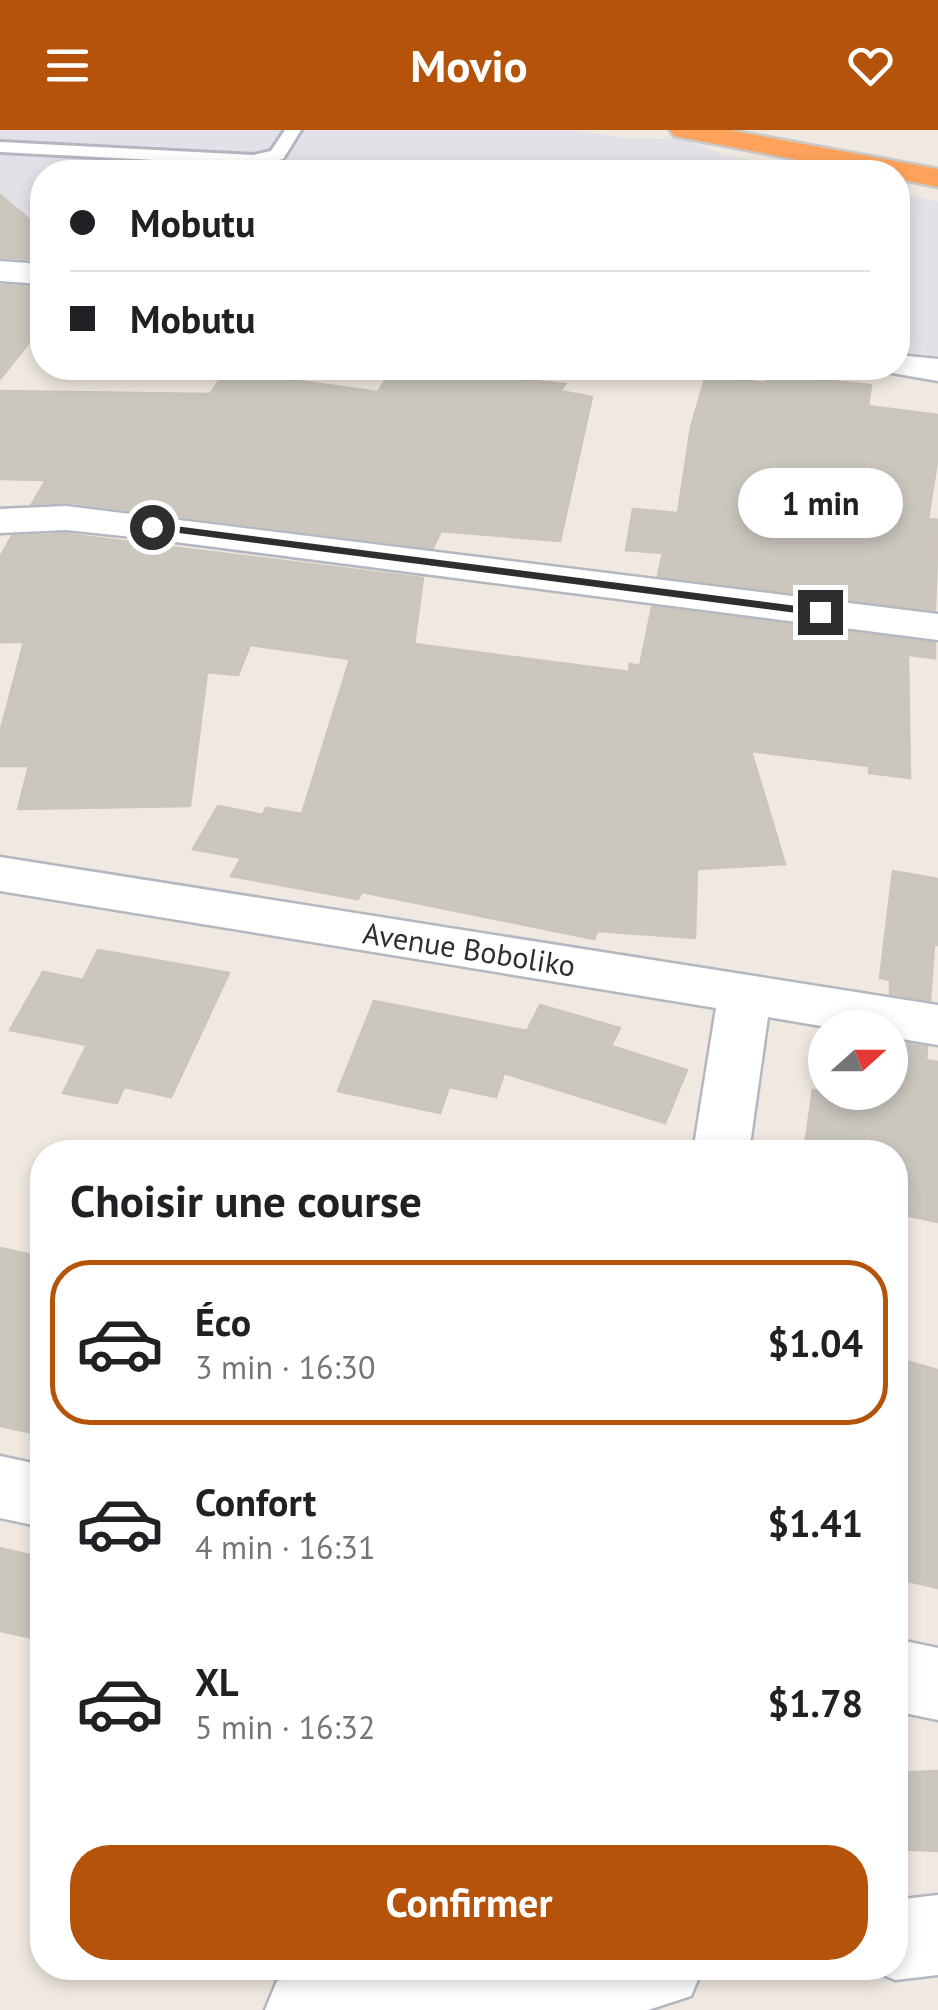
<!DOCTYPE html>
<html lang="fr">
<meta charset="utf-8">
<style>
:root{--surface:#fff;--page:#f6f6f6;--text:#202124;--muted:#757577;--line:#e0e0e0;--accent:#b45309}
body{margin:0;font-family:"PT Sans",sans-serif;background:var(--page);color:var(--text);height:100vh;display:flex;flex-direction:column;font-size:38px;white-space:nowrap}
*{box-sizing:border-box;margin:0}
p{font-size:32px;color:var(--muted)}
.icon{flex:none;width:55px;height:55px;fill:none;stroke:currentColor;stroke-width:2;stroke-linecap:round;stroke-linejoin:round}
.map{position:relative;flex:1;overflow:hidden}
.details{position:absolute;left:30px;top:1010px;width:878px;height:840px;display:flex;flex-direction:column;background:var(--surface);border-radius:40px;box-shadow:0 5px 15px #0003}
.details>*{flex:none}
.hud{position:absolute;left:30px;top:30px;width:880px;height:220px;border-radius:40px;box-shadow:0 5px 15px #0003;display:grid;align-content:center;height:220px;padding:0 40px;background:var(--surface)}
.needle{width:65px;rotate:69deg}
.buttons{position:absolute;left:808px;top:880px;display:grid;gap:20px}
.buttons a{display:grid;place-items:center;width:100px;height:100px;border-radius:50%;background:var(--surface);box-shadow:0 5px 15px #0003;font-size:50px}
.end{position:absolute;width:45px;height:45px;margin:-22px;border:12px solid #2e2e2e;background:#fff;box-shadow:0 0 0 5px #fff}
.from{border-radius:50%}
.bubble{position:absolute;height:70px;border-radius:35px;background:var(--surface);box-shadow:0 5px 15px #0003;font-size:32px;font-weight:700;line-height:70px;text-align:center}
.hud b{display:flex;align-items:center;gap:35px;height:95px;font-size:38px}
.hud b+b{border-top:2px solid var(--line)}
.hud i{width:25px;height:25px;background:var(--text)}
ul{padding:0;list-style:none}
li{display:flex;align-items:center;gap:30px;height:165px;margin:0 20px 15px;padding:0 20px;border:5px solid transparent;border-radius:40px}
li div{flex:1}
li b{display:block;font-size:38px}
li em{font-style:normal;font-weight:700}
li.on{border-color:var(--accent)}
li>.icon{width:90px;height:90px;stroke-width:1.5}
h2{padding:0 40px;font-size:45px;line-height:120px}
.button{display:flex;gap:20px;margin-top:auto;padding:20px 40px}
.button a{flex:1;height:115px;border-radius:40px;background:var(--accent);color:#fff;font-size:40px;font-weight:700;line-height:115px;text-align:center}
header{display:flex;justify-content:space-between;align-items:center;height:130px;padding:0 40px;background:var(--accent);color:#fff;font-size:45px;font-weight:700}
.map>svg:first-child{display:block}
.industrial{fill:#e3e1e8}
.building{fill:#cbc7bf;stroke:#cbc5ba;stroke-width:2.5}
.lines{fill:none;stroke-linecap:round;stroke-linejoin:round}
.lane-casing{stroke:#b4b7c1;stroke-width:6}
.street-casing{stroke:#b4b7c1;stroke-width:5}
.highway-casing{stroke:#c9c9c9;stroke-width:5}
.lane{fill:#fff;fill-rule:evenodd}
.street{fill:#fff;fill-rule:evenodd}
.highway{fill:#ffa35c;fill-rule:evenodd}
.route{fill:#2e2e2e}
.labels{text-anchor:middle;stroke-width:10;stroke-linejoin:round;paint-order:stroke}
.street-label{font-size:30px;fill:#2e2e2e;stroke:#fff}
</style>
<header><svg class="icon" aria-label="menu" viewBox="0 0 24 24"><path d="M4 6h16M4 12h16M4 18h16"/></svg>Movio<svg class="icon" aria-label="heart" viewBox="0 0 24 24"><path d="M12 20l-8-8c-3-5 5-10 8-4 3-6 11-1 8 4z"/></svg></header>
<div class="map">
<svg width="938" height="1880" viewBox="0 0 938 1880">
<rect width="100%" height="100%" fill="#efe9e1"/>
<g class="industrial">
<path d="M0 0H572L623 8 684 9 726 26 826 42H42V127L0 120Z"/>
<path d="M898 62 938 72V226L898 221Z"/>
</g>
<g class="building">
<path d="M0 65 42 100V130L0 127Z"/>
<path d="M0 155 42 157V196L0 249Z"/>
<path d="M228 238H284L277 248 378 262 393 238H461L458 243 565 254 560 261 592 267 560 411 441 401 433 418 66 372 32 374 46 350 0 349V261L210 264Z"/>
<path d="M767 244 871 255 868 276 938 285V325L928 389 938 390 935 480 658 446 663 423 626 420 633 379 678 383 691 297 706 246 766 253Z"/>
<path d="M66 404 423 448 414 514 629 542 630 534 640 536 652 477 935 513V528L908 525 910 648 869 643V636L751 621 785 734 697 739 695 808 597 801 594 809 362 762 358 769 231 746 241 728 193 719 218 676 263 685 266 678 302 684 350 529 250 515 238 545 207 542 190 676 18 679 29 636H0V603L24 512H0V427L12 406Z"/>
<path d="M893 741 938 749V815H934L930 870 890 864V850L880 848Z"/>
<path d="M98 820 229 843 171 967 124 957 117 973 63 963 87 915 10 900 43 842 83 850Z"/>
<path d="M374 871 527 901 540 875 620 898 611 916 687 940 665 993 504 943 496 967 449 957 440 983 338 961Z"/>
<path d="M890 911 927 917 926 930 938 932V1092L895 1083V1022H804L813 960 884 973 885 962H890Z"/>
<path d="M0 1118 42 1127V1305L0 1296Z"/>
<path d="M895 1228 938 1240V1458L895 1448Z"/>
<path d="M0 1418 42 1428V1510L0 1501Z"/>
<path d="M938 1641V1721L895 1719V1643Z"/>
</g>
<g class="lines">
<g class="lane-casing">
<path id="lane" d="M285 0H301L283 29 253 35 0 22V12L253 25 271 21Z"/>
</g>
<g class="street-casing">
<g id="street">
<path d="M0 131 42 134V154L0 151Z"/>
<path d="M898 225 938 229V251L886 242 882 238H898Z"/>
<path d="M66 376 938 484V510L152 409 66 400 0 403V379Z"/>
<path d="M0 727 938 875V915L890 907V898H833L768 887 749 1022H693L716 878 0 761Z"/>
<path d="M0 1326 42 1335V1397L0 1388Z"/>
<path d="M895 1509 938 1518V1590L895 1581Z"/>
<path d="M938 1765V1845L895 1850 867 1838H895V1770Z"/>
<path d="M320 1838H703L691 1866 648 1880H265L277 1851Z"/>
</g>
</g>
<g class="highway-casing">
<path id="highway" d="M670 0H729L938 39V57L898 49V42H862L684 8 674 6Z"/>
</g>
<use href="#lane" class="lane"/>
<use href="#street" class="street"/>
<use href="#highway" class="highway"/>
</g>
<path class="route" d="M152 393 820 479 826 482 820 486 148 399Z"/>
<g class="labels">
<g class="street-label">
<text transform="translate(469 820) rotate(9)" y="10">Avenue Boboliko</text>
</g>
</g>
</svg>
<div class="buttons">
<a><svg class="needle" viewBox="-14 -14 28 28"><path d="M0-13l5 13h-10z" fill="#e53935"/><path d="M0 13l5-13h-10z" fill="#757577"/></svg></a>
</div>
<i class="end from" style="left:152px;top:397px"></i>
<i class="end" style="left:820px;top:482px"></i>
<div class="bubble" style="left:738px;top:338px;width:165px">1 min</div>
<div class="hud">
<b><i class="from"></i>Mobutu</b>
<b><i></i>Mobutu</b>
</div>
<section class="details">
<h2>Choisir une course</h2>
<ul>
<li class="on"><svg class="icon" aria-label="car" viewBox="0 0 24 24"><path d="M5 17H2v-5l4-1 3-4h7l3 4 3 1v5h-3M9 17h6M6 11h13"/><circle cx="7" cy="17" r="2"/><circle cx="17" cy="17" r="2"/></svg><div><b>Éco</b><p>3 min · 16:30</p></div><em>$1.04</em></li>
<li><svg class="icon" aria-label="car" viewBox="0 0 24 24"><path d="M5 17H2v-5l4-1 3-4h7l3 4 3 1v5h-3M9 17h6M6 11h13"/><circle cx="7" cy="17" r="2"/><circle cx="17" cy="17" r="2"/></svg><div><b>Confort</b><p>4 min · 16:31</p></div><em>$1.41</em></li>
<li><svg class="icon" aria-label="car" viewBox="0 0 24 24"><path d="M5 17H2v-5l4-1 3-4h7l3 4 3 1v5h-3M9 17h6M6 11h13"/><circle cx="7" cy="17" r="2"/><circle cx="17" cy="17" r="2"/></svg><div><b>XL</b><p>5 min · 16:32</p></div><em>$1.78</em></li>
</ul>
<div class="button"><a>Confirmer</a></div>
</section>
</div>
